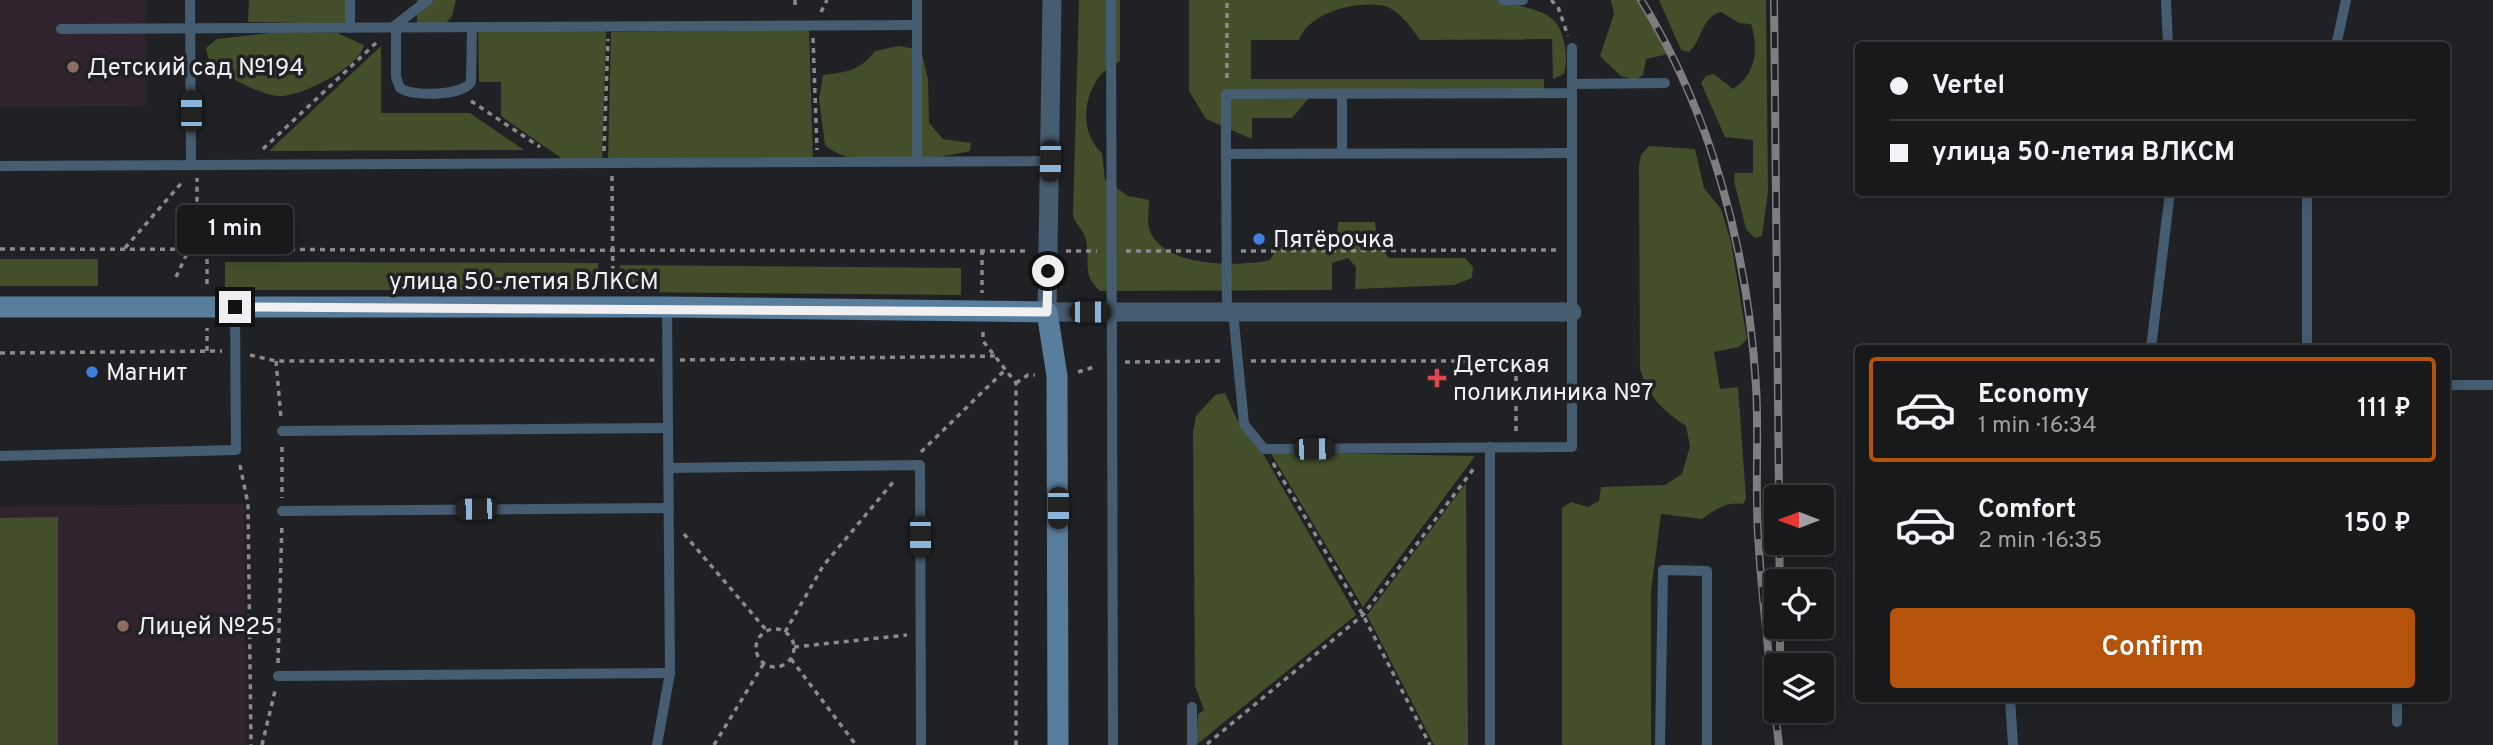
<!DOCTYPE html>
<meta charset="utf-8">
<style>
:root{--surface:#18191b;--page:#212224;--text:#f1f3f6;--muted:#9fa0a3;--line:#36383a;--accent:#b45309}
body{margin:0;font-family:Overpass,sans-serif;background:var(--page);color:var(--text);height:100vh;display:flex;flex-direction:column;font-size:26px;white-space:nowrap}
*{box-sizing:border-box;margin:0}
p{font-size:23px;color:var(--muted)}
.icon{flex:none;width:38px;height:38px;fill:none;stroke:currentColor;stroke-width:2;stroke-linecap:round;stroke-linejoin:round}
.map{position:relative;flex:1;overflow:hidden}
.sheet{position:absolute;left:1855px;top:345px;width:595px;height:357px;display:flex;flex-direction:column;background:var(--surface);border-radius:7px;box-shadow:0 4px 18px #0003,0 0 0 2px var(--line)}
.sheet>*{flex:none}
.hud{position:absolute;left:1855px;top:42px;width:595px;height:154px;border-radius:7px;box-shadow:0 4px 18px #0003,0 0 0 2px var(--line);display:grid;align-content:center;height:154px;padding:0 35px;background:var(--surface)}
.needle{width:46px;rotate:270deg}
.tools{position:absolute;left:1764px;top:485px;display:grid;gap:14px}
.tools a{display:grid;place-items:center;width:70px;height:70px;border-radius:7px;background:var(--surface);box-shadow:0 4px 18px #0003,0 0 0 2px var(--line);font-size:35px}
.end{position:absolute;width:32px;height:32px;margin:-16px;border:9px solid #f0f0f2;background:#111;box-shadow:0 0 0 4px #111}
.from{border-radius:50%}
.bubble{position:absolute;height:49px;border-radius:7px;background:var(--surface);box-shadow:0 4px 18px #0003,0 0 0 2px var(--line);font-size:23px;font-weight:600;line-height:49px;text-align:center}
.car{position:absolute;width:21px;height:42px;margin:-21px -10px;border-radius:9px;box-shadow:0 0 5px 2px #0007;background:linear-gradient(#222 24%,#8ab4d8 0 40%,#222 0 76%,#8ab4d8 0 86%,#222 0)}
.hud b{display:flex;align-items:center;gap:24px;height:66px;font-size:26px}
.hud b+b{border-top:2px solid var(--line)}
.hud i{width:18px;height:18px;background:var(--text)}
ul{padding:12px 0 0;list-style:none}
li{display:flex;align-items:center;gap:21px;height:105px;margin:0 14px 10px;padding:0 21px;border:4px solid transparent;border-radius:7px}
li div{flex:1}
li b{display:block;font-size:26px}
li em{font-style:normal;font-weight:600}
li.selected{border-color:var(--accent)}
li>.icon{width:63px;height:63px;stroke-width:1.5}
.action{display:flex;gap:14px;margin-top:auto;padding:14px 35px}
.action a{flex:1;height:80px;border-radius:7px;background:var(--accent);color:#fff;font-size:28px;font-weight:600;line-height:80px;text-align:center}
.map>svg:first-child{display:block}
.education{fill:#31232e}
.green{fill:#424f2a}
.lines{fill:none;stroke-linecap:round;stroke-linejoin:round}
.path{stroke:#8b8b8e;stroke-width:3.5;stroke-dasharray:5 5;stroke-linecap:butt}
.lane{stroke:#465c70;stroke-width:10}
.street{stroke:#465c70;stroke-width:19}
.secondary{stroke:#597d9d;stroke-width:21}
.rail-casing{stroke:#7e7e81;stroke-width:8}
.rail{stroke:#202124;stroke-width:5;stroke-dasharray:16;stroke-linecap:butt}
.route{stroke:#f0f0f2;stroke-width:9}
.education-dot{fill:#8d6e63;stroke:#202124;stroke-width:2.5}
.shop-dot{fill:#3f7fe0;stroke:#202124;stroke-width:2.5}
.health-dot{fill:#e0444e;stroke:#202124;stroke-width:2.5}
.labels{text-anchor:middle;stroke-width:7;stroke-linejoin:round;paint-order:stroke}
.poi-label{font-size:24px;fill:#f0f0f2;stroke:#202124;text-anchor:start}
.street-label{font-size:24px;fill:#f0f0f2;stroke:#202124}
</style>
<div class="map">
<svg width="2493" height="745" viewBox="0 0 2493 745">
<rect width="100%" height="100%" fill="#202124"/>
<g class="education">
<path d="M0 0H146V106L0 107Z"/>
<path d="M244 504 246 745H0V506Z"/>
</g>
<g class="green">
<path d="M249 0H347L346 24 248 22Z"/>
<path d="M417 0H456L452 16 445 24H417Z"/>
<path d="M1079 0H1120V61C1113 66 1103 71 1098 78 1082 102 1081 134 1102 153L1105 180 1128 196 1149 200C1149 209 1147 220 1149 228 1160 268 1239 267 1270 260L1283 239H1337L1338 222H1375L1377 244 1389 258H1465L1473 267 1472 278 1454 285 1355 289 1356 267 1348 258 1332 263V290L1100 291C1079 274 1093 256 1084 234 1080 227 1075 223 1073 215Z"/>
<path d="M1189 0H1506C1535 14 1559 7 1565 47 1566 57 1567 64 1564 74L1553 79 1552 39 1420 40C1410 26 1401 12 1385 6 1357 0 1309 12 1299 40H1251V79H1544V89L1309 98 1292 118H1252V139L1206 119 1189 91Z"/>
<path d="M1611 0H1639L1668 54 1646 59 1643 75 1635 80 1621 76 1600 56 1614 14Z"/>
<path d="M1659 0H1766L1768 192 1762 236 1755 238 1746 229 1734 181 1735 173H1753V140L1725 137 1701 83 1706 76 1714 74 1733 89C1756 74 1759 50 1751 24L1739 23 1721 12C1701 17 1703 39 1689 52L1681 50Z"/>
<path d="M809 29 813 160 608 161 611 32Z"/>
<path d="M478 30 606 31 602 162 564 160 501 116V82H479Z"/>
<path d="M278 32 337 33 364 45C360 67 301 97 279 96 263 96 222 75 211 63 208 60 207 52 206 48L217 39Z"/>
<path d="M381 46V113H470L524 150 269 151Z"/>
<path d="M899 46 921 50 928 79 929 123 943 139 971 143 970 151C934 159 854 172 825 145L819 99 823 75C847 72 860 71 875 51Z"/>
<path d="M1649 146 1695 149 1704 188 1721 209 1731 242 1747 339 1739 347 1714 352 1720 389 1738 387 1746 499 1743 504C1726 501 1715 510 1702 519L1661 514 1651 591V745H1562V508L1571 502 1588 507 1599 501 1601 487 1665 485 1682 474 1690 446 1686 426C1662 410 1649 397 1640 369L1639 165 1641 155Z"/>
<rect x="0" y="259" width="98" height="27"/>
<path d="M225 262 598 263V290H225Z"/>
<path d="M620 265 961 268V295L620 292Z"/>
<path d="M1225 393 1240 426 1262 452 1356 615 1196 745 1198 714 1204 710 1195 686 1193 432 1196 416 1215 395Z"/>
<path d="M1270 452 1475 456 1363 607Z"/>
<path d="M1466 483 1468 745H1434L1367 615Z"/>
<path d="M58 517V745H0V518Z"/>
</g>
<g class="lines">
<g class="path">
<path d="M795 0V10"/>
<path d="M1551 0 1558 7 1568 36"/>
<path d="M821 12 827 0"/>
<path d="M813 38 817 150"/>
<path d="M1227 78V0"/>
<path d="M471 101 540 147"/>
<path d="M263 149 377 42"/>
<path d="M604 151 608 39"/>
<path d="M612 176 613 287"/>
<path d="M125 248 184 180"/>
<path d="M0 249 1030 251"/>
<path d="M207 249V289"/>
<path d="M982 250V293"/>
<path d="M1066 251H1097"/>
<path d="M1126 251H1212"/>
<path d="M1241 251 1559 250"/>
<path d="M176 277 197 232V178"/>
<path d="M983 332V341L1016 383V745"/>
<path d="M207 351V328"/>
<path d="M0 353 222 351"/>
<path d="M250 355 276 361 655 360"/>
<path d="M680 360 996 356"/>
<path d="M276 361 281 418"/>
<path d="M1251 361H1516V435"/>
<path d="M1125 362 1222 361"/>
<path d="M1078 372 1097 366"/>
<path d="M1016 383 1028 375H1035"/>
<path d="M282 447V498"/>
<path d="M921 452 1006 369"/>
<path d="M1273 463 1363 615 1430 745"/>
<path d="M240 465 248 504 251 745"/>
<path d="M684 534 767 631"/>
<circle cx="775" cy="648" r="19"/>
<path d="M785 632 823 566 894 481"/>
<path d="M794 647 907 635"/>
<path d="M791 659 856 745"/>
<path d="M278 663 282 523"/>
<path d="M1207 744 1363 615 1475 467"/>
<path d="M262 745 275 691"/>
<path d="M714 745 764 663"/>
</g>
<g class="lane">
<path d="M190 0 191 165"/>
<path d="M350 0V28"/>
<path d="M917 0V162"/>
<path d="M1111 0 1113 745"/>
<path d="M1503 0H1523"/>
<path d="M2166 0 2168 46"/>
<path d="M393 27 428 0"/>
<path d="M396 28V77L400 88C413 97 462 96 471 82L472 27"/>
<path d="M61 29 917 25"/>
<path d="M2336 46 2346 0"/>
<path d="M1572 84 1665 83"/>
<path d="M1342 94V153"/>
<path d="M1226 154V94L1572 93V48"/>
<path d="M0 166 1050 161"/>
<path d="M2307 192V348"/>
<path d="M1227 312 1226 154 1572 153"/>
<path d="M1233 312 1244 424 1264 449 1572 447V93"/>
<path d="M2151 348 2170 192"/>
<path d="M2446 385H2493"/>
<path d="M282 431 668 428"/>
<path d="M1490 447V745"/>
<path d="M0 456 236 450 235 307"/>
<path d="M669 468 920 465 921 745"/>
<path d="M282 511 669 508"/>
<path d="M278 676 670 673"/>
<path d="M2010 698 2013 745"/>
<path d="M2397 698V722"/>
<path d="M1192 707V745"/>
<path d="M657 745 670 673 667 307"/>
<path d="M1660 745 1663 570 1707 571V745"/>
</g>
<path class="street" d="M1052 0 1047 312H1572"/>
<path class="secondary" d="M0 307H667L1047 312 1057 376 1058 745"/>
<g class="rail-casing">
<g id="rail">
<path d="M1641 0C1712 115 1748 252 1756 386 1759 436 1755 485 1758 534 1762 605 1771 675 1779 745"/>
<path d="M1774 0 1779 497"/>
<path d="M1779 542 1780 581"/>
<path d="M1780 626V665"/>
</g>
</g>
<use href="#rail" class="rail"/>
</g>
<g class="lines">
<path class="route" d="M235 307 1047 312 1048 271"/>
</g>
<g class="education-dot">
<circle cx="73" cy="67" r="7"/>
<circle cx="123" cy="626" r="7"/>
</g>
<g class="shop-dot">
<circle cx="1259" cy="239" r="7"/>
<circle cx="92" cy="372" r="7"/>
</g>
<path class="health-dot" d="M1433.5 367.5h7v7h7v7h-7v7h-7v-7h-7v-7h7z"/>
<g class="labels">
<g class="poi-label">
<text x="87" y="75">Детский сад №194</text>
<text x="1273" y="247">Пятёрочка</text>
<text x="1453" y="372">Детская<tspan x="1453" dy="28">поликлиника №7</tspan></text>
<text x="106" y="380">Магнит</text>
<text x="137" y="634">Лицей №25</text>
</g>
<g class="street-label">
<text x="524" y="289">улица 50-летия ВЛКСМ</text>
</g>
</g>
</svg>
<div class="tools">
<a><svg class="needle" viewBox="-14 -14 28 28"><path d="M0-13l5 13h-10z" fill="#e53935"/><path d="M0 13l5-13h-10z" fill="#9fa0a3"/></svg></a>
<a><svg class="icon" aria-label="locate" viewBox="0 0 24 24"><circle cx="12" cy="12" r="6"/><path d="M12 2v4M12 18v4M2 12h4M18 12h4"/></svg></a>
<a><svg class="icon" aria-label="layers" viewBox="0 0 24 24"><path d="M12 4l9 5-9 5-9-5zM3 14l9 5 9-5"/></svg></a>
</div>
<i class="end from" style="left:1048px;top:271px"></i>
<i class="end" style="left:235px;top:307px"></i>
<div class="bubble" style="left:177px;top:205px;width:116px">1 min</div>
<i class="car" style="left:191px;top:111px;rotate:0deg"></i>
<i class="car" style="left:1050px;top:161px;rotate:181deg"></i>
<i class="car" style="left:1090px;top:312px;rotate:90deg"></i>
<i class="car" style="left:1314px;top:449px;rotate:89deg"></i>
<i class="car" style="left:1058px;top:508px;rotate:180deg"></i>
<i class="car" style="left:476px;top:509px;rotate:269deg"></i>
<i class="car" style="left:920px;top:537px;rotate:180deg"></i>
<div class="hud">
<b><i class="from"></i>Vertel</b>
<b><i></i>улица 50-летия ВЛКСМ</b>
</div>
<section class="sheet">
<ul>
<li class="selected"><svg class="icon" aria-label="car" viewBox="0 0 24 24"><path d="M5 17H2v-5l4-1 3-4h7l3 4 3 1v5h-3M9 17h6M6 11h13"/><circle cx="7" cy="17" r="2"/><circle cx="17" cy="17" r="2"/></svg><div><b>Economy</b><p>1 min · 16:34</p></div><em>111 ₽</em></li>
<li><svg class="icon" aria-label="car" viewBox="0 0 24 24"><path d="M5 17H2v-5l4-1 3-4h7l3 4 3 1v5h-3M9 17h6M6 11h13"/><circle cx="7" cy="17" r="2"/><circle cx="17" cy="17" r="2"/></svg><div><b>Comfort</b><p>2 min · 16:35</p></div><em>150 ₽</em></li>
</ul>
<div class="action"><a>Confirm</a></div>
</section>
</div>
